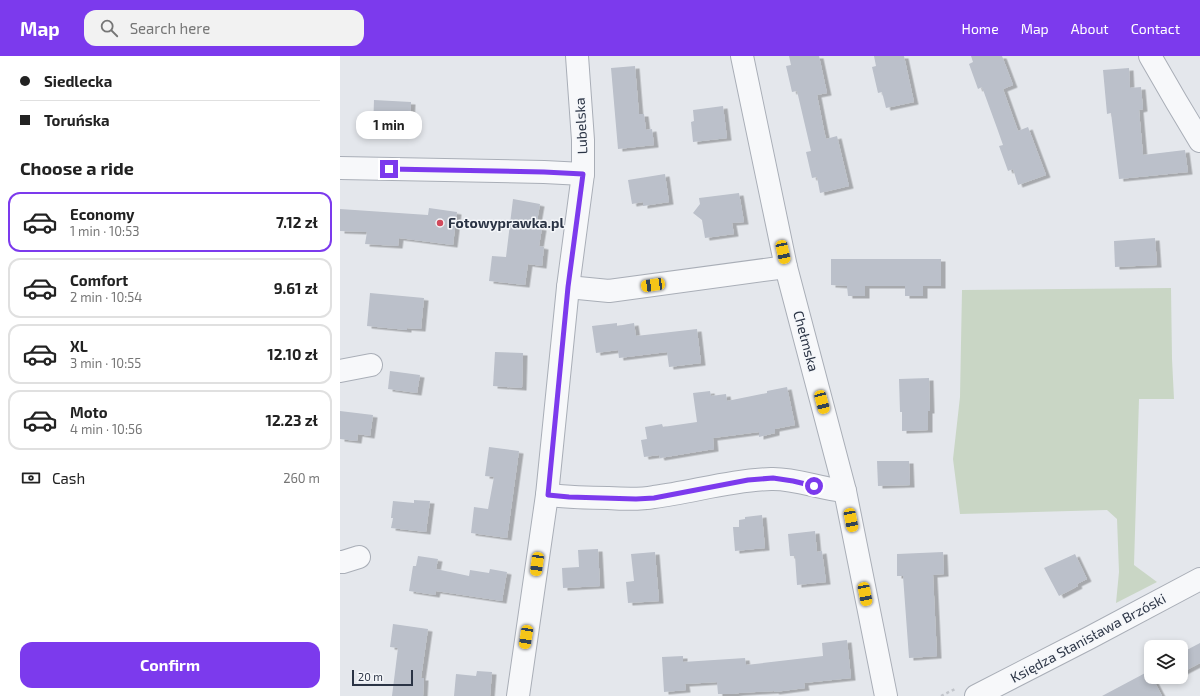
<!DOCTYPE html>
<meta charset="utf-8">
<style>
:root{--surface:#fff;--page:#f2f2f2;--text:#222;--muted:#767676;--line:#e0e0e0;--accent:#7c3aed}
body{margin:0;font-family:"Exo 2",sans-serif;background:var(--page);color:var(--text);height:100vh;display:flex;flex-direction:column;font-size:15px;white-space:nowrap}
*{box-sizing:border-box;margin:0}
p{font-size:13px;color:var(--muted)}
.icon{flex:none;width:22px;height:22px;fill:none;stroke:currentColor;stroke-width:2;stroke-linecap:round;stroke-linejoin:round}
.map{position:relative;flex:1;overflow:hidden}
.side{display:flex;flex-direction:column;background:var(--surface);width:340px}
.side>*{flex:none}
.guide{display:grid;align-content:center;height:88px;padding:0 20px;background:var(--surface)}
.tools{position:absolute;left:804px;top:584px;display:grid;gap:8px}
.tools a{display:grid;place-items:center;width:44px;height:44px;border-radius:8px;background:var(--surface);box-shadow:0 2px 6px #0003;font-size:20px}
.scale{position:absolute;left:12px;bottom:10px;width:61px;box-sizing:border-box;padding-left:4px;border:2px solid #2b3445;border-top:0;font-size:11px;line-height:14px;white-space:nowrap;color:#2b3445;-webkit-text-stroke:3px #f4f6f9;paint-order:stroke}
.end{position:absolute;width:18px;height:18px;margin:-9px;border:5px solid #7c3aed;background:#fff;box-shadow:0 0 0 2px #fff}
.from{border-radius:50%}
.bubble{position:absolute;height:28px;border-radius:12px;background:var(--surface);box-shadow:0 2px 6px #0003;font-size:13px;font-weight:700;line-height:28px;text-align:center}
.car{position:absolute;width:12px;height:24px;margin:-12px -6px;border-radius:5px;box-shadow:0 0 3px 1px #0007;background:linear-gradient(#f5c518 24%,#345 0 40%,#f5c518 0 76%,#345 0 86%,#f5c518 0)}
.guide b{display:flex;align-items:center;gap:14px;height:38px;font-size:15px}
.guide b+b{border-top:1px solid var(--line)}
.guide i{width:10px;height:10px;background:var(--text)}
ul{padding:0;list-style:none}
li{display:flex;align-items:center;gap:12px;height:60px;margin:0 8px 6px;padding:0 12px;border:2px solid var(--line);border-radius:12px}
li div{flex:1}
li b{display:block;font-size:15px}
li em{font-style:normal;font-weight:700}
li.active{border-color:var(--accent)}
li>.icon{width:36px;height:36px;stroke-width:1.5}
h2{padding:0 20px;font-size:18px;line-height:48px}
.pay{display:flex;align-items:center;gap:10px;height:44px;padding:0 20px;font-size:15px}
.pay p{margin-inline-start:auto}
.button{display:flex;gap:8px;margin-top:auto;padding:8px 20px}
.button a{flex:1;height:46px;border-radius:12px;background:var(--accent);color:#fff;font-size:16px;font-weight:700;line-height:46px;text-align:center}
header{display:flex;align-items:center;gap:24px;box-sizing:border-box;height:56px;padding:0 20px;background:var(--accent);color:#fff}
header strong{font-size:19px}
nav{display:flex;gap:22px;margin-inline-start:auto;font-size:14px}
.search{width:280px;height:36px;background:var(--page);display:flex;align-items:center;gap:10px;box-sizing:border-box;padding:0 14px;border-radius:12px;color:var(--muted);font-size:15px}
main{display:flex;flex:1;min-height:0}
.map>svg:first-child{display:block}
.green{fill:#c9d6c5}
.building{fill:#bbc0ca;filter:url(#shadow)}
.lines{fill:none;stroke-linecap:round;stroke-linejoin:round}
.minor-casing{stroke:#a9aeb7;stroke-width:24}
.path{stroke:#c2c5cb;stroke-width:2.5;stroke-dasharray:3 3;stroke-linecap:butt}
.minor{stroke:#f7f8fa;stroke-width:22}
.route{stroke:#7c3aed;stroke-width:5}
.poi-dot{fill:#d1495b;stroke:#f4f6f9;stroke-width:1.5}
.labels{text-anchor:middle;stroke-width:3;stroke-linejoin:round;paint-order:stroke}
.street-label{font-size:14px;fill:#2b3445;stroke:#f4f6f9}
.poi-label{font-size:14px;font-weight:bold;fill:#2b3445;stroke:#f4f6f9;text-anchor:start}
</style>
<header>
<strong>Map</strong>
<div class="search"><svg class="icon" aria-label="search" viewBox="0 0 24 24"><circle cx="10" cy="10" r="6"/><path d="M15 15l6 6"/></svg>Search here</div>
<nav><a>Home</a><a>Map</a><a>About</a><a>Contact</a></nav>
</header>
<main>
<section class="side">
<div class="guide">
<b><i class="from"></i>Siedlecka</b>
<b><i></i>Toruńska</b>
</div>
<h2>Choose a ride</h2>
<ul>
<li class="active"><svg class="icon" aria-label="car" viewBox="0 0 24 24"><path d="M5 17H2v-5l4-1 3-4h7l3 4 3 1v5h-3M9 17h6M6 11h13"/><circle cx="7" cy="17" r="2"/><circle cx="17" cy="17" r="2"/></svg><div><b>Economy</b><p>1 min · 10:53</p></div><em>7.12 zł</em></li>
<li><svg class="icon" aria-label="car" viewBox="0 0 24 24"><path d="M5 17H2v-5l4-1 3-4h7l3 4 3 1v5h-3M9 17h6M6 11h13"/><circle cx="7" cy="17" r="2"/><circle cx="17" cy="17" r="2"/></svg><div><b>Comfort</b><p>2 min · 10:54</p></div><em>9.61 zł</em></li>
<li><svg class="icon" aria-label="car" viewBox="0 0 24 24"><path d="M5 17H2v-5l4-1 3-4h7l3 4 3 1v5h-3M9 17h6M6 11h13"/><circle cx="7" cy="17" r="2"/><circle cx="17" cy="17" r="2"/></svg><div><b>XL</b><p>3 min · 10:55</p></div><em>12.10 zł</em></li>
<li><svg class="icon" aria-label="car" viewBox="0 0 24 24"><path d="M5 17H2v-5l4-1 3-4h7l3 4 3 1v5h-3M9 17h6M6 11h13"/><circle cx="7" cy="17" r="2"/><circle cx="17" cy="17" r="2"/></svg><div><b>Moto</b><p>4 min · 10:56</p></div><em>12.23 zł</em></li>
</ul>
<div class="pay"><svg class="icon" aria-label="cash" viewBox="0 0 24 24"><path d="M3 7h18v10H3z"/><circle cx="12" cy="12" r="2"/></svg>Cash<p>260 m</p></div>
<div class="button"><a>Confirm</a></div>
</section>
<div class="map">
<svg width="860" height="640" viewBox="0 0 860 640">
<defs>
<filter id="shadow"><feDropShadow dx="4.5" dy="2.5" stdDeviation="0" flood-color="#0004"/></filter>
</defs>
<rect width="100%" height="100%" fill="#e4e7ec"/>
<path class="green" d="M831 232 832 303 834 343H799L794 509 817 526 776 547 779 516 777 463 767 454 620 458 613 403 620 341 622 234Z"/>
<g class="building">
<path d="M449 0H479L487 37 477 39 484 74 486 83 497 80 509 130 480 137 477 121 472 122 466 96 471 95 457 35 452 36 446 10 451 9Z"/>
<path d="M534 0H564L574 46 546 52 542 36 538 37 532 11 536 10Z"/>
<path d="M631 0H662L673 29 663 33 678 75 688 71 706 119 678 129 673 113 668 115 659 90 663 89 657 72 642 31 638 33 629 8 633 6Z"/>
<path d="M295 10 299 58H304L306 74 312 73 314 89 278 93 271 12Z"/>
<path d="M789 12 790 32 801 31 803 53 799 54 803 99 845 94 848 116 779 123 771 57 767 58 763 14Z"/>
<path d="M34 44 71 46 69 76 33 75Z"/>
<path d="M383 50 387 82 353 86 351 66 354 65 353 54Z"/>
<path d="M325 118 329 146 303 150V146L292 148 288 124Z"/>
<path d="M399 137 404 166 392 167 394 178 365 182 362 164 353 157 360 148 359 142Z"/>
<path d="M173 143 200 148 196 171 202 172 199 190 204 191 202 210 188 208 185 229 149 225 152 200 166 201Z"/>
<path d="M89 152 117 156 113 189 59 182 58 190 25 188 27 176 0 175V153L88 159Z"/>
<path d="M815 182 817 209 775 211 774 185Z"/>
<path d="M491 203H601V230H583V240H565V230H525V240H508L507 230 491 229Z"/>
<path d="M30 237 84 242 81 273 67 272V274L27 270Z"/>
<path d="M277 267V270L294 267 296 280 357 273 361 307 329 311 327 296 279 302 278 294 256 297 252 270Z"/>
<path d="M155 296 183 297 182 332 153 330Z"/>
<path d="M50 315 80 319 77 337 48 333Z"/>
<path d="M589 322 590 355H588V374L562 375V356H560L559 323Z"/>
<path d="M447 331 455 369 435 373V377L419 381V376L373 382 374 393 320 402 319 399 304 401 301 384 307 383 305 371 322 368 323 371 357 366 353 337 370 335 371 340 386 338 387 345 427 337V335Z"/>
<path d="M0 355 33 359 30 380 18 378 17 385 0 383Z"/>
<path d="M149 391 179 395 167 482 131 477 134 451 148 453 154 421 145 420Z"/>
<path d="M537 405H569L570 429 538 430Z"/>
<path d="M74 444 90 445 86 476 51 472 53 462H51L53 445 74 447Z"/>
<path d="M422 459 425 492 395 495 393 471H399V464L405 463V461Z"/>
<path d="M475 475 477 496 482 495 486 526 457 529 455 500H450L448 478Z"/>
<path d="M258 493 260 530 223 532 222 512 239 511 238 494Z"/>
<path d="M315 496 319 545 288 547 286 526 294 525 291 498Z"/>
<path d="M603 496 604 518 593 519 597 600 569 602 563 520H557V498Z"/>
<path d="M735 498 747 523 737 528 738 530 719 540 704 512Z"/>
<path d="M78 500 98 503 96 513 129 520 130 514 149 517 150 513 167 516 162 545 96 535 95 539 69 535 73 510H76Z"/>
<path d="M53 568 88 573 81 622H84L83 640H52L58 592 50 591Z"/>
<path d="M507 584 511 622 464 627 465 632 435 636 434 635 399 637 394 638H378L377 626 345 628 346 634 324 636 322 601 343 600V606L405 602 406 609 483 600 482 587Z"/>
<path d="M860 587V607L841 617V597Z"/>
<path d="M137 615 152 616 150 640H114L116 618 136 620Z"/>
<path d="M809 615 811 621H812L822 640H762Z"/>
</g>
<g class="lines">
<g class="minor-casing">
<g id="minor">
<path d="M402 0 446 211 505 435 546 640"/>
<path d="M810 0 836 45 860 85"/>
<path d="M0 112 204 116 243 118"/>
<path d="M228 231 269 235 446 211"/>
<path d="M0 315 31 309"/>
<path d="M207 439C228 441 248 442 268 442 283 443 299 444 314 441 353 436 391 424 431 423 455 422 480 433 505 435"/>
<path d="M0 506H3L19 501"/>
<path d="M178 640 207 439 228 231 243 118V84L237 0"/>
<path d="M636 640 749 582 860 523"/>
</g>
</g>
<path class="path" d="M601 640 617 632"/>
<use href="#minor" class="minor"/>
</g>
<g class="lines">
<path class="route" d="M49 113 204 116 243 118 228 231 208 439 229 441 296 443 314 442 408 424 433 422 453 425 474 430"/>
</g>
<circle class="poi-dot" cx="100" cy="167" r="4"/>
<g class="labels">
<g class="street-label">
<text transform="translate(241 70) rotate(-93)" y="5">Lubelska</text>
<text transform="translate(466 285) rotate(75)" y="5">Chełmska</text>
<text transform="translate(748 582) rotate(-28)" y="5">Księdza Stanisława Brzóski</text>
</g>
<g class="poi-label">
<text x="108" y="172">Fotowyprawka.pl</text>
</g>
</g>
</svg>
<div class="tools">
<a><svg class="icon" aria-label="layers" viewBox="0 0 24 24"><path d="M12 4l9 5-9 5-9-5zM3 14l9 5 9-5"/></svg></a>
</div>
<div class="scale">20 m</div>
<i class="end from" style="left:474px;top:430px"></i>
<i class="end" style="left:49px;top:113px"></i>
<div class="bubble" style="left:16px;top:55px;width:66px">1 min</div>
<i class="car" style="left:443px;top:196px;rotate:168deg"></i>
<i class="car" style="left:313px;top:229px;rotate:262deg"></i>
<i class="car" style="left:482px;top:346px;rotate:165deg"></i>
<i class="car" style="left:511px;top:464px;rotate:169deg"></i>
<i class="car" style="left:197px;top:508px;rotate:188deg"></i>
<i class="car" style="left:525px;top:538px;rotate:169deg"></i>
<i class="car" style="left:186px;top:581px;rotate:189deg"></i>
</div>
</main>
